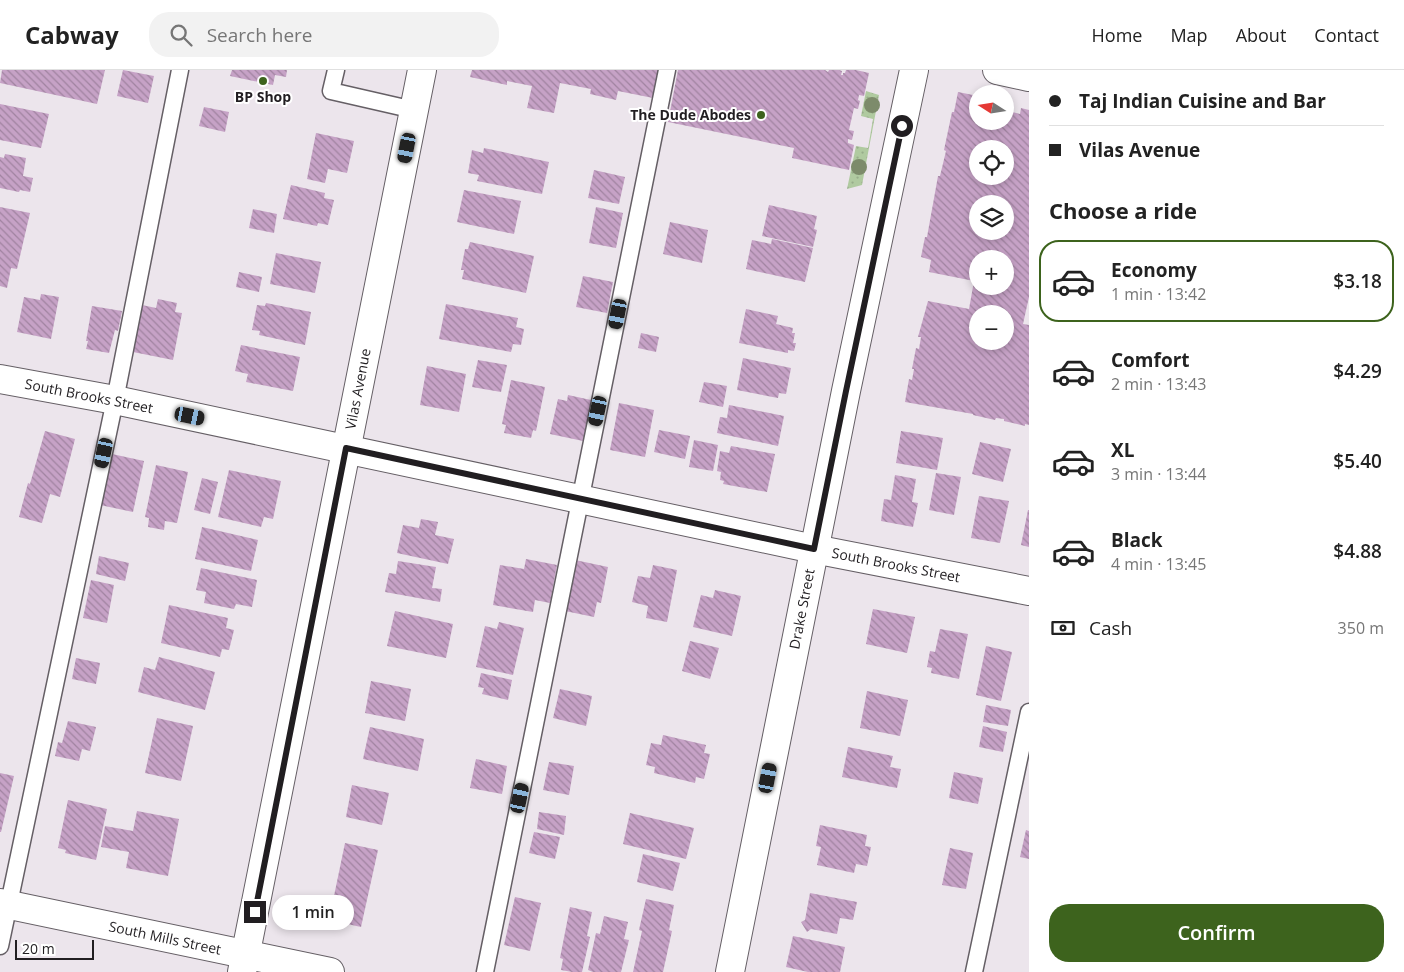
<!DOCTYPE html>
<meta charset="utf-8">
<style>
:root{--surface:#fff;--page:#f2f2f2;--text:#222;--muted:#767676;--line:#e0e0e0;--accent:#3d631d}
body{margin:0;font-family:"Open Sans",sans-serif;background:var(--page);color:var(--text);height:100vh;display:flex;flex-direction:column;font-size:19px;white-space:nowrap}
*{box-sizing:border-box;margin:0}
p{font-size:16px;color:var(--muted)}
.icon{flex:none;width:28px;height:28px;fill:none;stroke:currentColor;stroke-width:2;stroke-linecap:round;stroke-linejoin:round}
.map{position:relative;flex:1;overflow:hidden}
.drawer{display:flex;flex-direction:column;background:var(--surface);width:375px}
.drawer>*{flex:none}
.banner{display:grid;align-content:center;height:110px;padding:0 20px;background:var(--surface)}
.needle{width:32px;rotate:282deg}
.buttons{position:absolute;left:969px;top:15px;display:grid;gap:10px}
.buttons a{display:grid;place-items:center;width:45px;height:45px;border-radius:50%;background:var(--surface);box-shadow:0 2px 8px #0003;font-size:25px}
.scale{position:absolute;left:15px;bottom:12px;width:79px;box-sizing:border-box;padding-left:5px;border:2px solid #211e21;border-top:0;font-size:14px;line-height:18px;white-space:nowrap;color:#211e21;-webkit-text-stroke:4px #fff;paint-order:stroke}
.end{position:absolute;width:22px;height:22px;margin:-11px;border:6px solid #211e21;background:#fff;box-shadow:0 0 0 2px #fff}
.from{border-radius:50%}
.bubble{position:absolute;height:35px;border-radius:18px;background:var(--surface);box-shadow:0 2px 8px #0003;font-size:16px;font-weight:600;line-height:35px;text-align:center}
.car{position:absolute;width:15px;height:30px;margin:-15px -8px;border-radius:6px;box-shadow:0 0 4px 1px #0007;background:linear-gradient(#222 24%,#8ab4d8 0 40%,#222 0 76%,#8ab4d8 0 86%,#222 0)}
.banner b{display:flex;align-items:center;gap:18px;height:48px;font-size:19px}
.banner b+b{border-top:1px solid var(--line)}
.banner i{width:12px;height:12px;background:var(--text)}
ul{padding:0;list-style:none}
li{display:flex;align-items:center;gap:15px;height:82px;margin:0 10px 8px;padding:0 10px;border:2px solid transparent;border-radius:20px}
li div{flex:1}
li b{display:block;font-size:19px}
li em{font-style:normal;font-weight:600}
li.active{border-color:var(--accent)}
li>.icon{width:45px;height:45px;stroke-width:1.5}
h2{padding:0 20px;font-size:22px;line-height:60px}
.pay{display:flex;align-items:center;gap:12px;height:55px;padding:0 20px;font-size:19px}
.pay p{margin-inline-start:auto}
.action{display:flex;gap:10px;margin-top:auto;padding:10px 20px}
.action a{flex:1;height:58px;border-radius:20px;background:var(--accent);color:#fff;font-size:20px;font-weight:600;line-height:58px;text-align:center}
header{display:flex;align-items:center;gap:30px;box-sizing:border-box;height:70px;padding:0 25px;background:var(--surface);border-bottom:1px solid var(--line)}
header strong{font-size:24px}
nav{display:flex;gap:28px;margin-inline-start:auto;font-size:18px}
.search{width:350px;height:45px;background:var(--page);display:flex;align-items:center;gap:12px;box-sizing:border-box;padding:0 18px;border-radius:20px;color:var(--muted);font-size:19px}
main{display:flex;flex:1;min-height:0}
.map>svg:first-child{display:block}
.grass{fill:url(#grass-dots)}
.building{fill:url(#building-back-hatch);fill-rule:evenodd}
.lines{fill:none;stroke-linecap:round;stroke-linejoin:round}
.service-casing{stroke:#655f65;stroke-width:19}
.minor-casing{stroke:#655f65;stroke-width:30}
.tertiary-casing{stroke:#655f65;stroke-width:30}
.primary-casing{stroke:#655f65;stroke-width:30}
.service{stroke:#fff;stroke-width:16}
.minor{stroke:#fff;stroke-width:28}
.tertiary{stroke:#fff;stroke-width:28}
.primary{stroke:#fff;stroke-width:28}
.tree{fill:#7d8b6b}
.route{stroke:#211e21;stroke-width:6}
.poi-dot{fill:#3d631d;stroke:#fff;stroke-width:2}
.labels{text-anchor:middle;stroke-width:4;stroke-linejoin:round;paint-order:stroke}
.poi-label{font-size:14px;font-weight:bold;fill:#211e21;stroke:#fff}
.street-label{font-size:14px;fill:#211e21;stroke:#fff}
</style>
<header>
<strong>Cabway</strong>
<div class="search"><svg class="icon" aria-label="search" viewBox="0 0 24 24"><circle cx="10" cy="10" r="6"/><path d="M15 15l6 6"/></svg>Search here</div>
<nav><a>Home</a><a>Map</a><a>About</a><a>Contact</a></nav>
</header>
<main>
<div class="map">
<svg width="1029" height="902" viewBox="0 0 1029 902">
<defs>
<pattern id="grass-dots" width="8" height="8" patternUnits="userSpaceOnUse" patternTransform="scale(1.25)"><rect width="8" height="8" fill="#b0caa0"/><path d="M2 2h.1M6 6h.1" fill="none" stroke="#97ad8a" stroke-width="1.8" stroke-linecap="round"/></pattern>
<pattern id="building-back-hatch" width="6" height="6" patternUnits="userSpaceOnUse" patternTransform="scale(1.25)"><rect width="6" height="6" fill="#c6a2c6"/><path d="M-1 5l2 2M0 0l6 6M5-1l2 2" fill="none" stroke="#a083a0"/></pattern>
</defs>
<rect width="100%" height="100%" fill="#ece5ec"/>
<path class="grass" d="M866 21 879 25 862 115 847 119 856 76 868 78 873 49 861 46Z"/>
<g class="building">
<path d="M2 0H105L97 34 0 13Z"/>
<path d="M123 0 154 6 148 33 117 26Z"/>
<path d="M232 0H287L286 7 275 5 273 15 230 6Z"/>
<path d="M472 0H659L653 28 618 21 616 30 590 24 591 19 560 13 554 43 527 38 532 16 507 11V15L470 7Z"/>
<path d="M678 0H825L828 2 829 0H839L842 1 841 5H843V3H845L846 0H856L869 3 864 26 859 25 858 30 860 31 858 39 854 38 849 60 854 61 852 70 848 69V73L854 75 849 100 792 88 794 78 668 52Z"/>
<path d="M958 22 978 26V51H1005V40L1020 44 1021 38 1029 40V227L1023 254 1029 255V355L1025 354V356L1004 351V349L996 348 995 350 973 345V344L905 332 909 309 912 310 914 299H912L916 278 919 279 921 267H918L928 231 969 239 974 211 929 202 931 190 921 187 925 167H927L938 106H940L946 81 944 80 952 42H954ZM978 79H1005V106H978ZM978 134H1005V161H978ZM978 189H1005V216H978ZM978 244H1005V271H978Z"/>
<path d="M0 34 49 44 41 78 0 70Z"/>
<path d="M204 37 229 42 225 62 199 56Z"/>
<path d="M316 63 354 71 347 103 328 99 325 113 307 109Z"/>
<path d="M484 78 549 92 542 124 477 111 479 105 468 103 472 80 483 83Z"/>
<path d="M5 84 26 88 23 106 33 108 30 122 20 120 19 122 0 118V87L4 88Z"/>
<path d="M594 100 625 107 619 134 588 128Z"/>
<path d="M291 115 325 123 324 128 334 130 328 155 318 153 317 156 283 149Z"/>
<path d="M464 120 521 131 514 164 457 152Z"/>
<path d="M769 135 817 146 814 159 817 160 813 177 762 166Z"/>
<path d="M0 137 30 143 17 199 11 198 7 218 0 216Z"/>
<path d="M596 137 623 143 616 178 589 173Z"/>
<path d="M253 139 277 144 274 163 249 158Z"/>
<path d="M670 152 708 160 702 193 663 184Z"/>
<path d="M772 169 813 178 805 212 746 199 752 170 771 174Z"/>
<path d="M470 172 534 186 526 223 462 209 464 200H461L465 179H468Z"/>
<path d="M276 183 321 192 315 223 270 214Z"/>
<path d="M239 202 262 207 259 222 236 217Z"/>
<path d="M583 206 613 212 607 243 576 237Z"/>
<path d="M41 224 59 227 51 269 17 262 24 227 40 230Z"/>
<path d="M158 229 177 233 175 242 182 243 173 290 133 282 142 235 156 238Z"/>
<path d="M266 233 311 242 305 275 259 265 260 261 252 260 257 235 265 236Z"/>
<path d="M446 234 518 248 516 257 524 259 521 275 513 274 511 282 439 269Z"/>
<path d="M92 236 122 241 118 261 115 260 109 283 86 279 88 271H86Z"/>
<path d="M746 239 778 246 776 254 793 258 792 263H795L793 273H796L794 281 788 280V283L739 273Z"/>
<path d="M641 263 659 267 656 282 638 278Z"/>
<path d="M241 275 300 287 293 321 246 312 248 304 235 301Z"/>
<path d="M743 288 791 298 786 324 779 323 778 328 737 320Z"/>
<path d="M478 290 507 295 501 322 472 317Z"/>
<path d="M427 296 466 304 459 342 420 335Z"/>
<path d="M511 310 545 317 536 361 533 360 531 368 504 363 506 355 502 354Z"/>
<path d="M704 312 727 316 723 337 699 332Z"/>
<path d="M568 325 591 330 583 371 550 364 558 329 567 331Z"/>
<path d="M619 333 654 340 645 387 610 380Z"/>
<path d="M729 335 784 346 778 376 717 363 720 347 727 348Z"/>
<path d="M659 360 690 366 685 389 654 382Z"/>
<path d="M45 361 75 369 60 427 50 424 42 453 19 447 28 413 30 414Z"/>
<path d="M901 361 943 368 937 400 896 393Z"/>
<path d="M694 370 718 375 713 401 689 397Z"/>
<path d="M980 372 1011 379 1003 412 972 404Z"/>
<path d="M731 376 775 384 767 422 723 414 724 411 720 410 721 402 717 401 720 381 729 383Z"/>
<path d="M112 384 144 391 133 442 100 435Z"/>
<path d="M156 395 188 402 177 453 165 451 164 460 148 457 149 448 145 447Z"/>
<path d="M229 400 281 411 273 449 264 447 261 457 218 447Z"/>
<path d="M936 403 961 407 954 445 929 440Z"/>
<path d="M895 405 916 409 912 432 918 433 913 457 881 451 884 429 891 430Z"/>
<path d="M202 408 218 412 210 444 194 440Z"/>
<path d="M979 426 1009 431 1000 473 971 468Z"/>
<path d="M1028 440H1029V477L1021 475Z"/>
<path d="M421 449 438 452 435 465 454 469 448 494 397 483 403 455 419 458Z"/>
<path d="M202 457 258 470 251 501 195 489Z"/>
<path d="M99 486 129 493 125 511 96 504Z"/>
<path d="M526 489 557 495 550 533 535 530 533 542 493 535 500 495 524 499Z"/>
<path d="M575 490 608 497 601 533 597 532 594 547 565 541Z"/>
<path d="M398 491 436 497 432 518 442 519 440 532 385 522 389 503 396 504Z"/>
<path d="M653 495 677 500 667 552 646 548 648 536 632 532 638 506 650 508Z"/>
<path d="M201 498 257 510 252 537 236 534 234 539 204 533 206 522 196 520Z"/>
<path d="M91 510 114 515 107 553 83 548Z"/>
<path d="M715 520 741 526 732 566 693 557 701 525 713 528Z"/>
<path d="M169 535 228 548 226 558 234 560 229 580 222 579 220 587 161 573Z"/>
<path d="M873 539 915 547 907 583 866 574Z"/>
<path d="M395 541 453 554 446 588 387 576Z"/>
<path d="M499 552 524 558 513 605 476 597 485 556 497 559Z"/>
<path d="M940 559 968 564 959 609 931 603 932 598 927 597 930 581 935 582Z"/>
<path d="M690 571 719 578 710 609 682 601Z"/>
<path d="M986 576 1012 582 1001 631 976 625Z"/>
<path d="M159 587 215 602 205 640 138 622 144 597 155 600Z"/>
<path d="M76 588 100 593 96 614 72 609Z"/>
<path d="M481 603 512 610 508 630 482 624 484 618 478 617Z"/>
<path d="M371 611 411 619 405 651 365 643Z"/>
<path d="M560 619 592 626 586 656 553 648Z"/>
<path d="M867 621 908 630 900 666 860 658Z"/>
<path d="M986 635 1011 640 1008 656 983 652Z"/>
<path d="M157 648 193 656 181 711 145 703Z"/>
<path d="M68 651 96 657 90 681 82 679 79 691 55 686 58 672 62 673Z"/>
<path d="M983 656 1007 662 1003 682 979 677Z"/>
<path d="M370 657 424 669 418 701 363 689Z"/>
<path d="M663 665 706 675 704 683 710 684 704 709 696 707 695 713 654 703 655 697 646 695 651 673 661 675Z"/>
<path d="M848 677 893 686 890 697 901 699 897 718 842 707Z"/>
<path d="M476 689 507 696 502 724 470 718Z"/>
<path d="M549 692 574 696 569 725 543 720Z"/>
<path d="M954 702 983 708 978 734 949 728Z"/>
<path d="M0 703 14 706 1 762H0Z"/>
<path d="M352 715 389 723 382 755 346 747Z"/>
<path d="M68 730 107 739 96 790 65 783 66 780 58 778Z"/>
<path d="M137 741 179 749 168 806 126 798 129 782 101 777 105 756 133 761Z"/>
<path d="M539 742 566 746 564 765 537 759Z"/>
<path d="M630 743 694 758 686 789 623 774Z"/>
<path d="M820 755 867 765 865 776 871 777 867 796 856 794 854 803 817 795 821 777 816 776Z"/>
<path d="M1026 760 1029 761V789L1020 787Z"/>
<path d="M534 762 560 767 555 789 529 783Z"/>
<path d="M345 773 378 780 361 857 329 850Z"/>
<path d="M950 778 973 783 966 819 942 815Z"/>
<path d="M643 784 680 793 673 821 637 812Z"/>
<path d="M810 823 857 832 853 850 840 848 837 864 811 859 807 862 801 852 805 850Z"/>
<path d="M515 827 541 833 530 881 504 875Z"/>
<path d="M646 829 674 835 669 860 672 861 663 902H633L642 861 639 860Z"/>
<path d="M570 837 592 842 587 866 590 867 582 902H572L561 900 563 889 560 888Z"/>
<path d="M604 846 628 852 624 869 629 870 621 902H593L588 900 596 863 600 864Z"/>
<path d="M793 866 845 877 840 902H808L786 897Z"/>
</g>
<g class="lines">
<g class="service-casing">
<g id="service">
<path d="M336 0 331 21 414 40"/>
<path d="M0 876 115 330 180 0"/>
<path d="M485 902 667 0"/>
<path d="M974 902 1029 642"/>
</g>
</g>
<g class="minor-casing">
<g id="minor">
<path d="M0 309 115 330 814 479 1029 521"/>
<path d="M242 902 422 0"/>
<path d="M730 902 846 321 914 0"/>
</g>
</g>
<g class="tertiary-casing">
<path id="tertiary" d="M0 833 330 902"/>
</g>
<g class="primary-casing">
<path id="primary" d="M997 0 1029 7"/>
</g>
<use href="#service" class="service"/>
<use href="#minor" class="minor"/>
<use href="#tertiary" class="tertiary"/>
<use href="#primary" class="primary"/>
</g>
<g class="tree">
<circle cx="872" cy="35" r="8"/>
<circle cx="859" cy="97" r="8"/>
</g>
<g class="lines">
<path class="route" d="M255 842 346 378 814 479 846 321 902 56"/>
</g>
<g class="poi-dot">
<circle cx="263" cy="11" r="5"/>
<circle cx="761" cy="45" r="5"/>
</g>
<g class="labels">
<g class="poi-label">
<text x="263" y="32">BP Shop</text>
<text x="751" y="50" text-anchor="end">The Dude Abodes</text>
</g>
<g class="street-label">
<text transform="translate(358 319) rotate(-79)" y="5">Vilas Avenue</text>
<text transform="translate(89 326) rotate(11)" y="5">South Brooks Street</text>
<text transform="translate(896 495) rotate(11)" y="5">South Brooks Street</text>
<text transform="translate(802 539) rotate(-79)" y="5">Drake Street</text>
<text transform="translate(165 868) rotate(12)" y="5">South Mills Street</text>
</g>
</g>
</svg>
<div class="buttons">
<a><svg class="needle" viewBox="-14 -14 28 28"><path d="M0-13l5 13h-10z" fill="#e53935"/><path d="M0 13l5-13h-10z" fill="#767676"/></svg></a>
<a><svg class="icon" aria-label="locate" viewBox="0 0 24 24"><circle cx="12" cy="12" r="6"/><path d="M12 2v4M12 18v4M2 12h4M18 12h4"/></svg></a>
<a><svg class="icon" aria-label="layers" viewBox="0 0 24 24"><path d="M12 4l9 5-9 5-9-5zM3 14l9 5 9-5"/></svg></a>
<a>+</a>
<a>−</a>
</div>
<div class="scale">20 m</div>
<i class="end from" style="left:902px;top:56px"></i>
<i class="end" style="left:255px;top:842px"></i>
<div class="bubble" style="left:272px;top:825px;width:82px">1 min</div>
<i class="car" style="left:407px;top:78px;rotate:191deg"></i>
<i class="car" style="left:618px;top:244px;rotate:191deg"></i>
<i class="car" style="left:598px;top:341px;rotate:192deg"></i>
<i class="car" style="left:190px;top:346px;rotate:102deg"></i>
<i class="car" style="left:104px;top:383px;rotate:192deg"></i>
<i class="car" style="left:768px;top:708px;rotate:11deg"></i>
<i class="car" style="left:520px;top:728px;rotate:12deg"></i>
</div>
<section class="drawer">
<div class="banner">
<b><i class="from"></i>Taj Indian Cuisine and Bar</b>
<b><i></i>Vilas Avenue</b>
</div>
<h2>Choose a ride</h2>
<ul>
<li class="active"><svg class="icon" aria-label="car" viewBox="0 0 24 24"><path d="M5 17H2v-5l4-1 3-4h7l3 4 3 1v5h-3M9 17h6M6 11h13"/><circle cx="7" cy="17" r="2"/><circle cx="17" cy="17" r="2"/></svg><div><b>Economy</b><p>1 min · 13:42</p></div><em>$3.18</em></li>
<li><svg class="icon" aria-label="car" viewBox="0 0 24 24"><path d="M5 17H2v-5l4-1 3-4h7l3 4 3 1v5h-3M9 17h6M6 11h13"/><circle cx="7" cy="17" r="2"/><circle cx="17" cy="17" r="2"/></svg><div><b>Comfort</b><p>2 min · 13:43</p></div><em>$4.29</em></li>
<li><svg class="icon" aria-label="car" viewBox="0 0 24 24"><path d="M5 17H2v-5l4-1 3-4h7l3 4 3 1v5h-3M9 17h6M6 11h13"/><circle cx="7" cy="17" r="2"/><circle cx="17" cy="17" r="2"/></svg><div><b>XL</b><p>3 min · 13:44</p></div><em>$5.40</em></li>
<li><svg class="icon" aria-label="car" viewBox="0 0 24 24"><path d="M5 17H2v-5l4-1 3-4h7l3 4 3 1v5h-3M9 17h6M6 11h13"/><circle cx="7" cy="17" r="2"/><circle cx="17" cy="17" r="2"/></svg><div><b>Black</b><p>4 min · 13:45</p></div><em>$4.88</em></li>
</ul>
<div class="pay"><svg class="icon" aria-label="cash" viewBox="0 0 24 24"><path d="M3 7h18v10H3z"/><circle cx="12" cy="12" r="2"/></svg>Cash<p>350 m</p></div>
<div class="action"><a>Confirm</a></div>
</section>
</main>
